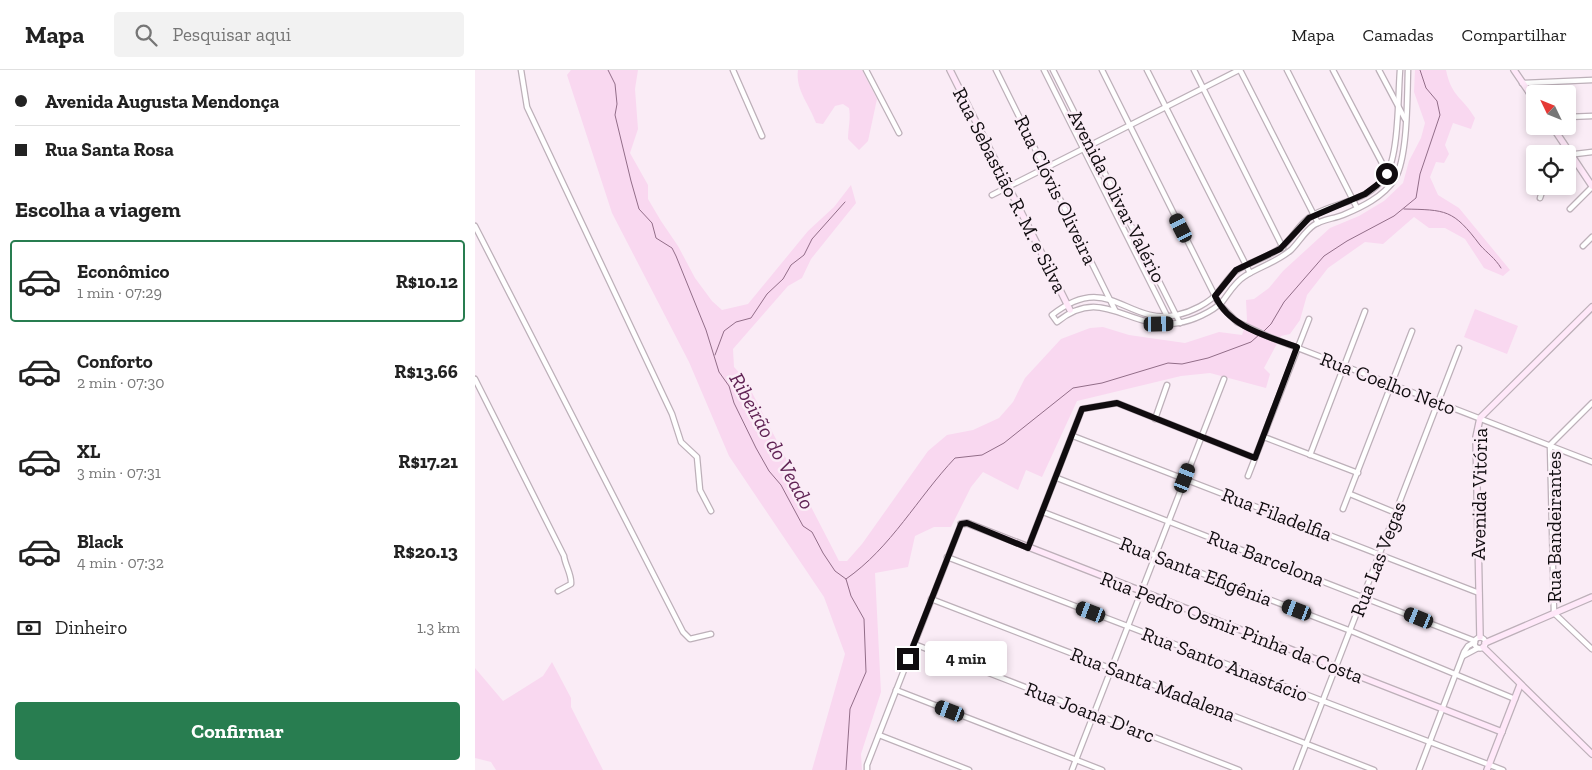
<!DOCTYPE html>
<html lang="pt">
<meta charset="utf-8">
<style>
:root{--surface:#fff;--page:#f2f2f2;--text:#222;--muted:#767676;--line:#e0e0e0;--accent:#287d50}
body{margin:0;font-family:"Zilla Slab",serif;background:var(--page);color:var(--text);height:100vh;display:flex;flex-direction:column;font-size:19px;white-space:nowrap}
*{box-sizing:border-box;margin:0}
p{font-size:16px;color:var(--muted)}
.icon{flex:none;width:28px;height:28px;fill:none;stroke:currentColor;stroke-width:2;stroke-linecap:round;stroke-linejoin:round}
.map{position:relative;flex:1;overflow:hidden}
.details{display:flex;flex-direction:column;background:var(--surface);width:475px}
.details>*{flex:none}
.top-card{display:grid;align-content:center;height:110px;padding:0 15px;background:var(--surface)}
.needle{width:32px;rotate:313deg}
.fabs{position:absolute;left:1051px;top:15px;display:grid;gap:10px}
.fabs a{display:grid;place-items:center;width:50px;height:50px;border-radius:5px;background:var(--surface);box-shadow:0 2px 8px #0003;font-size:25px}
.end{position:absolute;width:22px;height:22px;margin:-11px;border:6px solid #100c0f;background:#fff;box-shadow:0 0 0 2px #fff}
.from{border-radius:50%}
.bubble{position:absolute;height:35px;border-radius:5px;background:var(--surface);box-shadow:0 2px 8px #0003;font-size:16px;font-weight:700;line-height:35px;text-align:center}
.car{position:absolute;width:15px;height:30px;margin:-15px -8px;border-radius:6px;box-shadow:0 0 4px 1px #0007;background:linear-gradient(#222 24%,#8ab4d8 0 40%,#222 0 76%,#8ab4d8 0 86%,#222 0)}
.top-card b{display:flex;align-items:center;gap:18px;height:48px;font-size:19px}
.top-card b+b{border-top:1px solid var(--line)}
.top-card i{width:12px;height:12px;background:var(--text)}
ul{padding:0;list-style:none}
li{display:flex;align-items:center;gap:15px;height:82px;margin:0 10px 8px;padding:0 5px;border:2px solid transparent;border-radius:5px}
li div{flex:1}
li b{display:block;font-size:19px}
li em{font-style:normal;font-weight:700}
li.active{border-color:var(--accent)}
li>.icon{width:45px;height:45px;stroke-width:1.5}
h2{padding:0 15px;font-size:22px;line-height:60px}
.pay{display:flex;align-items:center;gap:12px;height:55px;padding:0 15px;font-size:19px}
.pay p{margin-inline-start:auto}
.action{display:flex;gap:10px;margin-top:auto;padding:10px 15px}
.action a{flex:1;height:58px;border-radius:5px;background:var(--accent);color:#fff;font-size:20px;font-weight:700;line-height:58px;text-align:center}
header{display:flex;align-items:center;gap:30px;box-sizing:border-box;height:70px;padding:0 25px;background:var(--surface);border-bottom:1px solid var(--line)}
header strong{font-size:24px}
nav{display:flex;gap:28px;margin-inline-start:auto;font-size:18px}
.search{width:350px;height:45px;background:var(--page);display:flex;align-items:center;gap:12px;box-sizing:border-box;padding:0 18px;border-radius:5px;color:var(--muted);font-size:19px}
main{display:flex;flex:1;min-height:0}
.map>svg:first-child{display:block}
.green{fill:#f9d8f0}
.lines{fill:none;stroke-linecap:round;stroke-linejoin:round}
.stream{stroke:#926d88;stroke-width:1}
.street-casing{stroke:#bdb0b9;stroke-width:7}
.secondary-casing{stroke:#bdb0b9;stroke-width:8}
.street{stroke:#fff;stroke-width:4.5}
.secondary{stroke:#ffe8f9;stroke-width:5.5}
.route{stroke:#100c0f;stroke-width:6}
.labels{text-anchor:middle;stroke-width:5;stroke-linejoin:round;paint-order:stroke}
.street-label{font-size:20px;fill:#100c0f;stroke:#faecf6}
.water-label{font-size:21px;font-style:italic;fill:#612455;stroke:#faecf6}
</style>
<header>
<strong>Mapa</strong>
<div class="search"><svg class="icon" aria-label="search" viewBox="0 0 24 24"><circle cx="10" cy="10" r="6"/><path d="M15 15l6 6"/></svg>Pesquisar aqui</div>
<nav><a>Mapa</a><a>Camadas</a><a>Compartilhar</a></nav>
</header>
<main>
<section class="details">
<div class="top-card">
<b><i class="from"></i>Avenida Augusta Mendonça</b>
<b><i></i>Rua Santa Rosa</b>
</div>
<h2>Escolha a viagem</h2>
<ul>
<li class="active"><svg class="icon" aria-label="car" viewBox="0 0 24 24"><path d="M5 17H2v-5l4-1 3-4h7l3 4 3 1v5h-3M9 17h6M6 11h13"/><circle cx="7" cy="17" r="2"/><circle cx="17" cy="17" r="2"/></svg><div><b>Econômico</b><p>1 min · 07:29</p></div><em>R$10.12</em></li>
<li><svg class="icon" aria-label="car" viewBox="0 0 24 24"><path d="M5 17H2v-5l4-1 3-4h7l3 4 3 1v5h-3M9 17h6M6 11h13"/><circle cx="7" cy="17" r="2"/><circle cx="17" cy="17" r="2"/></svg><div><b>Conforto</b><p>2 min · 07:30</p></div><em>R$13.66</em></li>
<li><svg class="icon" aria-label="car" viewBox="0 0 24 24"><path d="M5 17H2v-5l4-1 3-4h7l3 4 3 1v5h-3M9 17h6M6 11h13"/><circle cx="7" cy="17" r="2"/><circle cx="17" cy="17" r="2"/></svg><div><b>XL</b><p>3 min · 07:31</p></div><em>R$17.21</em></li>
<li><svg class="icon" aria-label="car" viewBox="0 0 24 24"><path d="M5 17H2v-5l4-1 3-4h7l3 4 3 1v5h-3M9 17h6M6 11h13"/><circle cx="7" cy="17" r="2"/><circle cx="17" cy="17" r="2"/></svg><div><b>Black</b><p>4 min · 07:32</p></div><em>R$20.13</em></li>
</ul>
<div class="pay"><svg class="icon" aria-label="cash" viewBox="0 0 24 24"><path d="M3 7h18v10H3z"/><circle cx="12" cy="12" r="2"/></svg>Dinheiro<p>1.3 km</p></div>
<div class="action"><a>Confirmar</a></div>
</section>
<div class="map">
<svg width="1117" height="700" viewBox="0 0 1117 700">
<rect width="100%" height="100%" fill="#faecf6"/>
<g class="green">
<path d="M96 0H163L160 19 163 59 155 83 173 115V129L186 151 203 176 220 208 237 231 247 240 273 234 333 161 359 137 376 115 381 133 336 189 327 208 313 216 258 279 259 297 270 309 364 491H372L387 474 453 381 472 365 498 360 524 348 538 332 550 308 586 269 615 258 628 257 654 265 710 273 744 262 767 265 772 250 771 230 779 229 794 218 808 201 855 158 884 146 909 131 928 113 934 91 946 68 950 53 939 22 940 0H971C977 28 987 26 1000 48L996 59 978 53 970 75 974 84 969 93 961 92 955 107 963 125 984 138 1035 200 1028 206 1009 198 990 169 970 158H954L939 147 908 174 890 172 853 198 832 225 825 250 815 264 806 266 789 298 795 304 791 318 735 303 706 306 602 331 567 407 551 400 543 420 508 402 496 417 476 457H459L440 466 433 497 400 503 406 622 386 684 387 700H337L370 584 360 557 349 527 254 386 214 292 137 143 92 5Z"/>
<path d="M323 0H387L402 29 393 71 384 80 373 69C373 58 376 49 374 38L368 34 360 36 348 54 341 53C335 35 320 20 323 0Z"/>
<path d="M1000 239 1043 256 1032 284 989 267Z"/>
<path d="M77 592 96 628V637L128 700H21L16 692 0 688V598L28 631 68 606Z"/>
</g>
<g class="lines">
<g class="stream">
<path d="M133 0 140 14 142 34 140 45 156 111 164 139 177 153 181 168 197 178 201 186 231 260 244 302 254 316 259 333 281 378 294 401 306 415 328 456 337 462 348 483 360 501 371 509 376 526 389 549 391 602 375 639 371 700"/>
<path d="M929 139C971 140 978 139 1005 175 1012 183 1020 188 1026 198"/>
<path d="M788 262 796 254 809 232 849 186 872 171 919 146 941 128 945 104 965 45 962 31 951 18 945 0"/>
<path d="M240 285 249 261 261 252 276 248 292 224 308 209 316 195 329 185 337 169 370 132"/>
<path d="M371 509C416 478 443 427 480 388L507 385 529 373 598 318 627 313 693 293 707 294 733 288 776 272 785 264"/>
</g>
<g class="street-casing">
<g id="street">
<path d="M46 0 52 37 197 344 206 372 222 387 225 420 236 441"/>
<path d="M258 0 287 66"/>
<path d="M391 0 424 63"/>
<path d="M521 0 640 240"/>
<path d="M569 0 696 254"/>
<path d="M578 0 705 253"/>
<path d="M627 0 744 234 762 252 792 266 1117 392"/>
<path d="M672 0 775 203"/>
<path d="M719 0 808 178"/>
<path d="M765 0 843 153"/>
<path d="M812 0 882 138"/>
<path d="M858 0 917 112"/>
<path d="M904 0 930 49"/>
<path d="M925 0C923 25 924 85 911 105 895 131 864 131 840 144 826 151 819 166 808 176 794 188 775 191 761 201 754 206 750 214 744 221 735 233 716 242 702 245 651 256 634 200 577 245L582 252C628 214 653 261 703 253 717 251 737 242 747 232 754 223 760 212 770 206 784 197 802 192 816 180 824 172 830 161 839 155 848 149 858 149 868 145 887 137 908 127 920 109 933 86 932 28 933 0"/>
<path d="M1047 13 1117 10"/>
<path d="M1092 47 1117 46"/>
<path d="M1092 85 1117 82"/>
<path d="M517 125 764 0"/>
<path d="M1065 128 1069 116"/>
<path d="M1095 139 1117 117"/>
<path d="M0 156 208 562 215 569 236 564"/>
<path d="M1108 176 1117 167"/>
<path d="M0 309 89 486C90 495 97 505 96 514L83 521"/>
<path d="M1117 333 1075 375 1079 543 1117 579"/>
<path d="M680 349 692 315"/>
<path d="M598 366 1004 523"/>
<path d="M789 367 883 403"/>
<path d="M835 385 890 241"/>
<path d="M773 406 834 249"/>
<path d="M582 408 1000 571"/>
<path d="M875 424 921 443"/>
<path d="M868 439 937 261"/>
<path d="M568 442 876 561 1040 629"/>
<path d="M553 478 607 339 642 333 780 388"/>
<path d="M472 487 1028 700"/>
<path d="M456 529 899 700"/>
<circle cx="1005" cy="573" r="5.5"/>
<path d="M439 574 764 700"/>
<path d="M988 586 1003 578"/>
<path d="M421 620 627 700"/>
<path d="M404 665 494 700"/>
<path d="M392 700V695L486 454"/>
<path d="M597 700 749 309"/>
<path d="M821 700 984 278"/>
<path d="M944 700 989 582 993 576 1000 572"/>
</g>
</g>
<g class="secondary-casing">
<g id="secondary">
<path d="M475 0 595 240"/>
<path d="M1039 0 1060 31"/>
<path d="M1077 56 1117 116"/>
<path d="M486 454 492 453 1027 662"/>
<path d="M1005 567 1001 367 1005 348 1117 237"/>
<path d="M1010 573 1117 527"/>
<path d="M1008 577 1117 684"/>
<path d="M1012 700 1045 615"/>
</g>
</g>
<use href="#street" class="street"/>
<use href="#secondary" class="secondary"/>
</g>
<g class="lines">
<path class="route" d="M433 589 486 454 492 453 553 478 607 339 642 333 780 388 822 277C792 266 755 258 740 226L761 200 805 179 834 148 890 124 902 115 912 104"/>
</g>
<g class="labels">
<g class="street-label">
<text transform="translate(535 120) rotate(63)" y="7">Rua Sebastião R. M. e Silva</text>
<text transform="translate(581 120) rotate(64)" y="7">Rua Clóvis Oliveira</text>
<text transform="translate(642 126) rotate(63)" y="7">Avenida Olivar Valério</text>
<text transform="translate(913 313) rotate(21)" y="7">Rua Coelho Neto</text>
<text transform="translate(1004 424) rotate(-89)" y="7">Avenida Vitória</text>
<text transform="translate(802 444) rotate(21)" y="7">Rua Filadelfia</text>
<text transform="translate(1079 457) rotate(-90)" y="7">Rua Bandeirantes</text>
<text transform="translate(791 488) rotate(21)" y="7">Rua Barcelona</text>
<text transform="translate(903 489) rotate(-69)" y="7">Rua Las Vegas</text>
<text transform="translate(721 501) rotate(21)" y="7">Rua Santa Efigênia</text>
<text transform="translate(757 557) rotate(21)" y="7">Rua Pedro Osmir Pinha da Costa</text>
<text transform="translate(750 594) rotate(21)" y="7">Rua Santo Anastácio</text>
<text transform="translate(678 614) rotate(21)" y="7">Rua Santa Madalena</text>
<text transform="translate(615 642) rotate(21)" y="7">Rua Joana D'arc</text>
</g>
<g class="water-label">
<text transform="translate(297 371) rotate(61)" y="7">Ribeirão do Veado</text>
</g>
</g>
</svg>
<div class="fabs">
<a><svg class="needle" viewBox="-14 -14 28 28"><path d="M0-13l5 13h-10z" fill="#e53935"/><path d="M0 13l5-13h-10z" fill="#767676"/></svg></a>
<a><svg class="icon" aria-label="locate" viewBox="0 0 24 24"><circle cx="12" cy="12" r="6"/><path d="M12 2v4M12 18v4M2 12h4M18 12h4"/></svg></a>
</div>
<i class="end from" style="left:912px;top:104px"></i>
<i class="end" style="left:433px;top:589px"></i>
<div class="bubble" style="left:450px;top:571px;width:82px">4 min</div>
<i class="car" style="left:706px;top:158px;rotate:333deg"></i>
<i class="car" style="left:684px;top:254px;rotate:89deg"></i>
<i class="car" style="left:710px;top:408px;rotate:21deg"></i>
<i class="car" style="left:822px;top:540px;rotate:291deg"></i>
<i class="car" style="left:616px;top:542px;rotate:291deg"></i>
<i class="car" style="left:944px;top:548px;rotate:292deg"></i>
<i class="car" style="left:475px;top:641px;rotate:291deg"></i>
</div>
</main>
